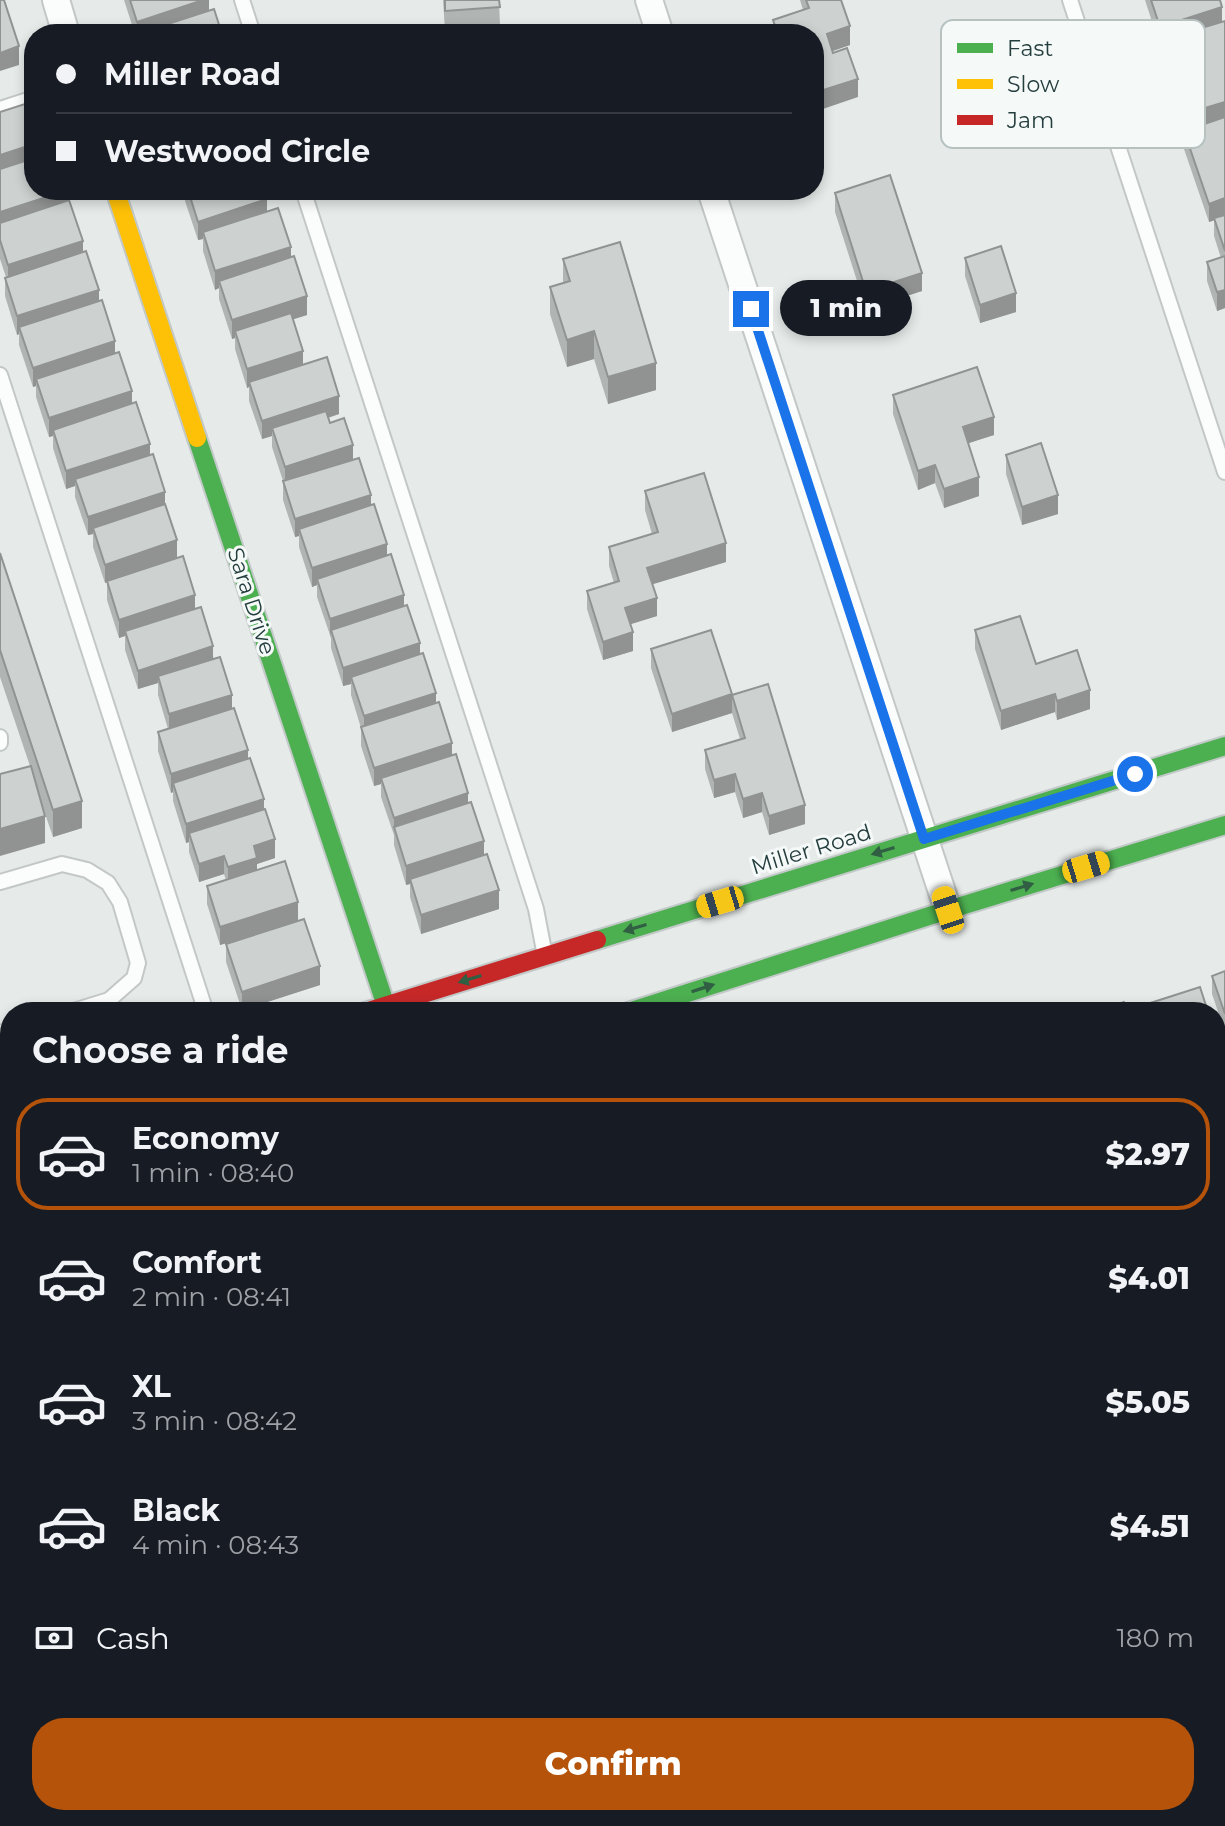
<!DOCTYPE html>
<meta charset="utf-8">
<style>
:root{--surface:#171b24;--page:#242831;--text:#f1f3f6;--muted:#9ea1a6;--line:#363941;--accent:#b45309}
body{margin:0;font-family:Montserrat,sans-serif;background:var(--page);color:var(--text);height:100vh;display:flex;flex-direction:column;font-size:30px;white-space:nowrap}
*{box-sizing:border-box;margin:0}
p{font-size:26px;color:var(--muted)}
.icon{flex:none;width:44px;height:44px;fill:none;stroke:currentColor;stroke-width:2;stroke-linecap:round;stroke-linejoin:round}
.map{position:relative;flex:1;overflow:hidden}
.sheet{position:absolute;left:0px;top:1002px;width:1226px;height:824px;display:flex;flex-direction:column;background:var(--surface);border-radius:32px 32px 0 0;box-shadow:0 4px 12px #0003}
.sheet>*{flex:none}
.guide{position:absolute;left:24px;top:24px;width:800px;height:176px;border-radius:32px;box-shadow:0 4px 12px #0003;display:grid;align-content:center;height:176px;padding:0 32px;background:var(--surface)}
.end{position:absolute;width:36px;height:36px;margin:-18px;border:10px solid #1a73e8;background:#fff;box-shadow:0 0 0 4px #fff}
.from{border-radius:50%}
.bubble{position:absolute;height:56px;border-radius:28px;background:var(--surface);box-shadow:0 4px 12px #0003;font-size:26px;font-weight:800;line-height:56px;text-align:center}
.car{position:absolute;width:24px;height:48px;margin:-24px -12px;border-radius:10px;box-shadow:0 0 6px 2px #0007;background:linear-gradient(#f5c518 24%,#345 0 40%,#f5c518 0 76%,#345 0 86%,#f5c518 0)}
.guide b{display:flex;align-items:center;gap:28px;height:76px;font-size:30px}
.guide b+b{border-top:2px solid var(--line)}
.guide i{width:20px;height:20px;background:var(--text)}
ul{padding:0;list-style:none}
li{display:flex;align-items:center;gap:24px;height:112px;margin:0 16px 12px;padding:0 16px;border:4px solid transparent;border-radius:32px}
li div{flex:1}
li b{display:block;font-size:30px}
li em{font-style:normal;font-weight:800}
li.active{border-color:var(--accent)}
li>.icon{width:72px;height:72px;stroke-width:1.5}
h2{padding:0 32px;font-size:36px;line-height:96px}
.pay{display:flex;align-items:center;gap:20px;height:88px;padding:0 32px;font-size:30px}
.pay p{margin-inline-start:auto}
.action{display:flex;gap:16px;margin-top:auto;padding:16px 32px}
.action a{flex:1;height:92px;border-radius:32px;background:var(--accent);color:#fff;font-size:32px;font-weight:800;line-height:92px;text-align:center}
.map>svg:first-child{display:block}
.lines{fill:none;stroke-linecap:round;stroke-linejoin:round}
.lane-casing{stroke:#c3c8c7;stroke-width:18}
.street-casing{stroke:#c3c8c7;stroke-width:30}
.fast-casing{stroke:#c3c9c8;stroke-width:22}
.slow-casing{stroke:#c3c9c8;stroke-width:22}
.jam-casing{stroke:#c3c9c8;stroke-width:22}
.lane{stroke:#fbfcfc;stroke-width:14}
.street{stroke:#fbfcfc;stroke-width:26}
.fast{stroke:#4caf50;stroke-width:18}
.slow{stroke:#ffc107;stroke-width:18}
.jam{stroke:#c62828;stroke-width:18}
.wall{fill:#b0b5b4}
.shaded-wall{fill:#909392}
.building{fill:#cdd2d1;stroke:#909392;stroke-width:2}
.oneway{fill:#305f43}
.route{stroke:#1a73e8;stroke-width:10}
.labels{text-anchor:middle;stroke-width:6;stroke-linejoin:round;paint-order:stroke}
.street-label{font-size:22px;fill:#243d3d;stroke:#f5f9f8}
.key{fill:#f5f9f8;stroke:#b6c1c0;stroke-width:2}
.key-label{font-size:22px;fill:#243d3d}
</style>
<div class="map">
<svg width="1225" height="1826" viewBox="0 0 1225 1826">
<rect width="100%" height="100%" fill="#e6ebea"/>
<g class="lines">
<g class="lane-casing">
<g id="lane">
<path d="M242 0 253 34"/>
<path d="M1070 0 1225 472"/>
<path d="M0 109 34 98"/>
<path d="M303 190 536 909 545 956"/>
<path d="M0 375 206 1012"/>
<path d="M0 737V743"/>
<path d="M0 882 62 864 87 870 108 883 120 902 138 963 134 978 109 1000 70 1012"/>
<path d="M0 1033 10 1030"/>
</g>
</g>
<g class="street-casing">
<g id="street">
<path d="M56 0 66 34"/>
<path d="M649 0 660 34"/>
<path d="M711 190 948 910"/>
<path d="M1216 1106 1225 1103"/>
<path d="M1216 1490 1225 1487"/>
<path d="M646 1816 659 1826"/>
</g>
</g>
<g class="fast-casing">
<g id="fast">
<path d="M197 438 388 1012"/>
<path d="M597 940 1225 746"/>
<path d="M628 1012 948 910 1225 825"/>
</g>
</g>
<g class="slow-casing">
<g id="slow">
<path d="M115 190 197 438"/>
<path d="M0 1210 10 1207"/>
</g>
</g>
<g class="jam-casing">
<g id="jam">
<path d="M365 1012 597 940"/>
<path d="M0 1131 10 1127"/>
</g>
</g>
<use href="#lane" class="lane"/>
<use href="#street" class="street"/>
<use href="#fast" class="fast"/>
<use href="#slow" class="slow"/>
<use href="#jam" class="jam"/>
</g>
<g class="wall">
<path d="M124 0H209V11L222 34H135Z"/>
<path d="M443 0H499L500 26 445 30Z"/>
<path d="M800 0H841L850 45 832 51 858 97 814 34H773V20L803 10Z"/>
<path d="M1145 0H1220L1222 22H1225V308L1217 311 1207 281V262L1221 258 1214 236V220L1209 222 1184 149V131L1175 99V81L1186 77 1178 54V40L1160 46Z"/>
<path d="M0 112 34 190 65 202 132 404 150 455 165 506 177 558 232 708 264 809 275 858 257 864V870L298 920 320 985 242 1010 226 962V944L282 926 220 945 207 904V886L226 880 224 874 199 882 189 852V842L186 843 173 801V792L171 793 158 751V732L168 729 158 695V683L138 689 125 650V636L119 638 107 600V582L105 583 93 547V534L88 535 75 497V486L66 489 53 448V436L49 437 36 397V386L33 387 19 345V334L17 335 5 296V278L6 277 0 259Z"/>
<path d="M185 190H264L267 211 291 258 307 315 293 319 303 364 339 414 328 418 330 423 353 459 371 505 468 802 499 909 421 934 410 897V884L406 885 394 845V835L381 797V784L374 786 361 746V728L351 695V684L343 686 331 648V638L317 597V585L312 587 299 547V536L295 537 283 500V481L272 447V436L262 439 249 401V387L247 388 235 349V338L232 339 219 299V288L215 290 203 251V239L198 240 185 201Z"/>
<path d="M835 193 922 291 866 309 835 212Z"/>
<path d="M965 258 1016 312 980 323 965 276Z"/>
<path d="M563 259 656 390 608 404 594 359 567 367 550 314V287L563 283Z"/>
<path d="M893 395 994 435 968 443 979 496 944 508 935 483 918 490 893 414Z"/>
<path d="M1006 455 1058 514 1022 525 1006 474Z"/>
<path d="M645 491 726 562 652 584 657 616 630 624 633 651 603 660 587 609V591L614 583 609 566V547L652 534 645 510Z"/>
<path d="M0 553 82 828 53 837 40 799 45 843 30 766 0 677Z"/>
<path d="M975 630 1090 709 1057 720 1055 712 1001 730 975 649Z"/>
<path d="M651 649 732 713 672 732 651 668Z"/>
<path d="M732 695 805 824 769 835 762 812 743 818 735 792 714 798 705 769V750L740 739 732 713Z"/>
<path d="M1225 971V1032L1212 994V976Z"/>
<path d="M486 1816H535L538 1826H489Z"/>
<path d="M1070 1816H1141V1826H1073Z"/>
<path d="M1156 1816H1198L1167 1826H1159Z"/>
</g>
<g class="shaded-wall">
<path d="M203 0H209V17L137 34V22Z"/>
<path d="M1222 7V26L1178 35V40L1160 46V27Z"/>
<path d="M850 26V45L827 53V34Z"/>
<path d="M19 46V65L0 71V53Z"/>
<path d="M858 79V97L814 112V93Z"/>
<path d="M1225 102V121L1185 133V114Z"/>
<path d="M34 144V162L0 173V155Z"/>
<path d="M549 190H563L549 195Z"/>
<path d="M65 191V209L0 231V212Z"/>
<path d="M1225 198V217L1209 222V204Z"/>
<path d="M267 199V218L203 232V239L198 240V222Z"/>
<path d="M83 241V259L8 284V265Z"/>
<path d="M291 247V265L219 281V288L215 290V271Z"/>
<path d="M922 273V291L866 309V291Z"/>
<path d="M99 290V309L19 327V334L17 335V316Z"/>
<path d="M1225 290V308L1217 311V292Z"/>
<path d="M1016 293V312L980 323V305Z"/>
<path d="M307 296V315L237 337 235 331V338L232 339V320Z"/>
<path d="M594 331V359L567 367V340Z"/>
<path d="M115 341V360L36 379V386L33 387V368Z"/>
<path d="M303 351V370L249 382V387L247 388V369Z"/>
<path d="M656 363V390L608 404V377Z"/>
<path d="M132 391V410L53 430V436L49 437V418Z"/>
<path d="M339 396V414L274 435 272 428V436L262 439V421Z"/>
<path d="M994 417V435L963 445V427Z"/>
<path d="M150 444V462L75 479V486L66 489V471Z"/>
<path d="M353 445V463L285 486V467Z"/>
<path d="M935 465V483L918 490V471Z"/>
<path d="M979 477V496L944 508V489Z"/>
<path d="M165 492V510L93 528V534L88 535V517Z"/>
<path d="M371 495V514L299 529V536L295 537V519Z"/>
<path d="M1058 495V514L1022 525V507Z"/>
<path d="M177 540V559L105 583V565Z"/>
<path d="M726 543V562L647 586V568Z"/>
<path d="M387 544V562L317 579V585L312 587V568Z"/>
<path d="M195 595V613L125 631V636L119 638V620Z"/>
<path d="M404 595V613L331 630 330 638V619Z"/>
<path d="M657 598V616L625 626V608Z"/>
<path d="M633 632V651L603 660V642Z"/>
<path d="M420 643V662L351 677V684L343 686V668Z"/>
<path d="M213 646V665L158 676V683L138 689V671Z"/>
<path d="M1090 690V709L1057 720V701Z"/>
<path d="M436 693V712L364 735V716Z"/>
<path d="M732 694V713L672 732V714Z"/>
<path d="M1055 694V712L1001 730V711Z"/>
<path d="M232 695V713L169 732V714Z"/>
<path d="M452 743V761L381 778V784L374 786V768Z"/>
<path d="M248 750V768L173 783V792L171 793V774Z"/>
<path d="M735 774V792L714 798V780Z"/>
<path d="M468 793V812L394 828V818Z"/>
<path d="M762 793V812L743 818V799Z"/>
<path d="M264 799V818L189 833V842L186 843V824Z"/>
<path d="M82 801V828L53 837V810Z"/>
<path d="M805 805V824L769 835V816Z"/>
<path d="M45 816V843L0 856V829Z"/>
<path d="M275 839V858L257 864V876L228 886V867L254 846Z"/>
<path d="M484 841V860L410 879V884L406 885V866Z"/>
<path d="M224 856V874L199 882V864Z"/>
<path d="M499 890V909L421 934V915Z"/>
<path d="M298 902V921L220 945V927Z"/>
<path d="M320 966V985L242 1010V992Z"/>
<path d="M1225 1206V1224L1216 1227V1208Z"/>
<path d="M1225 1405V1424L1216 1427V1408Z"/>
<path d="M1225 1579V1598L1216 1600V1582Z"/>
<path d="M1135 1816H1141V1826H1104Z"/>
<path d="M1160 1816H1198L1167 1826H1160Z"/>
</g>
<g class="building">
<path d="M0 0H4L19 46 0 53Z"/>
<path d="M130 0H203L137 22Z"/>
<path d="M445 0H499L500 7 445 11Z"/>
<path d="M806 0H841L850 26 827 34 833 53 847 48 858 79 814 93V34H778L773 20 809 8Z"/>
<path d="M1151 0H1220L1222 7 1160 27Z"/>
<path d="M214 9 222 34H137Z"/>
<path d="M1225 21V102L1185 114 1175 81 1191 76 1178 35Z"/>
<path d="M34 101V144L0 155V112Z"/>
<path d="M1225 117V198L1209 204 1184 131Z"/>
<path d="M34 158V190L65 191 0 212V169Z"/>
<path d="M890 175 922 273 866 291 835 193Z"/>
<path d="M188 190H264L267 199 198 222Z"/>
<path d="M69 200 83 241 8 265 0 240V223Z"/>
<path d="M278 208 291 247 215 271 203 232Z"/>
<path d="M1225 215V251L1214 218Z"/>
<path d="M620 242 656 363 608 377 594 331 567 340 550 287 570 281 563 259Z"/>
<path d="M1001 246 1016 293 980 305 965 258Z"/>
<path d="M86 251 99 290 17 316 5 278Z"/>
<path d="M294 256 307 296 232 320 219 281Z"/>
<path d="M1225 256V290L1217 292 1207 262Z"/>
<path d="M102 300 115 341 33 368 19 327Z"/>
<path d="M291 313 303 351 247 369 235 331Z"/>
<path d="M119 352 132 391 49 418 36 379Z"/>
<path d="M327 357 339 396 262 421 249 382Z"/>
<path d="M977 367 994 417 963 427 979 477 944 489 935 465 918 471 893 395Z"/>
<path d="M136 402 150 444 66 471 53 430Z"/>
<path d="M326 411 330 423 344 418 353 445 285 467 272 428Z"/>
<path d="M1041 443 1058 495 1022 507 1006 455Z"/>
<path d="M153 454 165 492 88 517 75 479Z"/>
<path d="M359 458 371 495 295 519 283 481Z"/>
<path d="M704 473 726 543 647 568 657 598 625 608 633 632 603 642 587 591 619 581 609 547 658 532 645 491Z"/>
<path d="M165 504 177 540 105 565 93 528Z"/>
<path d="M374 504 387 544 312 568 299 529Z"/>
<path d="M0 553 82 801 53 810 0 650Z"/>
<path d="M391 554 404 595 330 619 317 579Z"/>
<path d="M183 556 195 595 119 620 107 581Z"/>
<path d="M407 605 420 643 343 668 331 630Z"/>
<path d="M201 607 213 646 138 671 125 631Z"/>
<path d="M1020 616 1036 664 1077 650 1090 690 1057 701 1055 694 1001 711 975 630Z"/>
<path d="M711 630 732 694 672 714 651 649Z"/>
<path d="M423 653 436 693 364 716 351 677Z"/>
<path d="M220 657 232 695 169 714 158 676Z"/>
<path d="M768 684 805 805 769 816 762 793 743 799 735 774 714 780 705 750 745 738 732 695Z"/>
<path d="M439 702 452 743 374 768 361 727Z"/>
<path d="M234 708 248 750 171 774 158 732Z"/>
<path d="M456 754 468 793 394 818 381 778Z"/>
<path d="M250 758 264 799 186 824 173 783Z"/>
<path d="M31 766 45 816 0 829V774Z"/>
<path d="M471 802 484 841 406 866 394 827Z"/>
<path d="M265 809 275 839 254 846 257 858 228 867 224 856 199 864 189 833Z"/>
<path d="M487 854 499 890 421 915 410 879Z"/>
<path d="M285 861 298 902 220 927 207 886Z"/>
<path d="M304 919 320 966 242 992 226 944Z"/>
<path d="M1225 971V1014L1212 976Z"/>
<path d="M1200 987 1208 1012H1143L1141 1006Z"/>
<path d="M1124 1002 1127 1012H1092Z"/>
<path d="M1225 1159V1206L1216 1208V1162Z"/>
<path d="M1225 1319V1405L1216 1408V1322Z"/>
<path d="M1218 1540 1225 1560V1579L1216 1582V1541Z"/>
<path d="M492 1816H535L538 1826H496Z"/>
<path d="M997 1816H1061L1064 1826H996L993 1817Z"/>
<path d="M1076 1816H1135L1104 1826H1079Z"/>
<path d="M981 1822 982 1826H969Z"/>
</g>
<defs><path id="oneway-solid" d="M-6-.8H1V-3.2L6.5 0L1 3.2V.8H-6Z" transform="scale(2)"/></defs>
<g class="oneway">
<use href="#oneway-solid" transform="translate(883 851) rotate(163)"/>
<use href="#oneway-solid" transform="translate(1022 887) rotate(-17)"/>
<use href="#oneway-solid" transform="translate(635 928) rotate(163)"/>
<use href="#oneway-solid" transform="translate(470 979) rotate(163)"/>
<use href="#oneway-solid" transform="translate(703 988) rotate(-18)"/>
</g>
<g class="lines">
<path class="route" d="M751 309 924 839 1135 774"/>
</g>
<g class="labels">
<g class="street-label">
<text transform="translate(252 601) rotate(72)" y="8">Sara Drive</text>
<text transform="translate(811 849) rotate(-17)" y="8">Miller Road</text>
</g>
</g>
<rect x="941" y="20" width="264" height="128" rx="12" class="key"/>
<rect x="957" y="43" width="36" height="10" fill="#4caf50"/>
<rect x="957" y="79" width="36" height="10" fill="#ffc107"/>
<rect x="957" y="115" width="36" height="10" fill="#c62828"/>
<g class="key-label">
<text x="1007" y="56">Fast</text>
<text x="1007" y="92">Slow</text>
<text x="1007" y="128">Jam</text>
</g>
</svg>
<i class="end from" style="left:1135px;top:774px"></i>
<i class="end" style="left:751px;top:309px"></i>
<div class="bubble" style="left:780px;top:280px;width:132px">1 min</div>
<i class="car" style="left:1086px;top:867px;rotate:73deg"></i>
<i class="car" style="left:720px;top:902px;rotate:253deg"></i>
<i class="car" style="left:948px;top:910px;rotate:342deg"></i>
<div class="guide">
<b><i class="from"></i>Miller Road</b>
<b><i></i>Westwood Circle</b>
</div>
<section class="sheet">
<h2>Choose a ride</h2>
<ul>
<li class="active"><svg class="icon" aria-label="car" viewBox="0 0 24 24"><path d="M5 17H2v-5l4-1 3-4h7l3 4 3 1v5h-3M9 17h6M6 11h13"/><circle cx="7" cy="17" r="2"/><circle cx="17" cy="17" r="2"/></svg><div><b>Economy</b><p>1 min · 08:40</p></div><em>$2.97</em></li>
<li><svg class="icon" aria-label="car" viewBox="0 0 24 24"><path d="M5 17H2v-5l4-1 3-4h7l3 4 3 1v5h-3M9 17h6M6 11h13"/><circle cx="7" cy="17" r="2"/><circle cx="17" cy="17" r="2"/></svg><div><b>Comfort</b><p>2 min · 08:41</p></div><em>$4.01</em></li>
<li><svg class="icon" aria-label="car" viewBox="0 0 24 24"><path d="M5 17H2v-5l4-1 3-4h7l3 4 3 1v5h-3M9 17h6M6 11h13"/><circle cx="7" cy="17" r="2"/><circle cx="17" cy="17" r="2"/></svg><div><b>XL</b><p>3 min · 08:42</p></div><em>$5.05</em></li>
<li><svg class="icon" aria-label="car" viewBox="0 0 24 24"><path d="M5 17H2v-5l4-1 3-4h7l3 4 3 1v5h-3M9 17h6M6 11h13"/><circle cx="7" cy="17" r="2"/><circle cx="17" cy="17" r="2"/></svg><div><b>Black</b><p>4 min · 08:43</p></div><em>$4.51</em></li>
</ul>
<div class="pay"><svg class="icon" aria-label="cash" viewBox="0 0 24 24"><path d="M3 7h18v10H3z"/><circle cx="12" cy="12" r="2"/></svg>Cash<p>180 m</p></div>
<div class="action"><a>Confirm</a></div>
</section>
</div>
